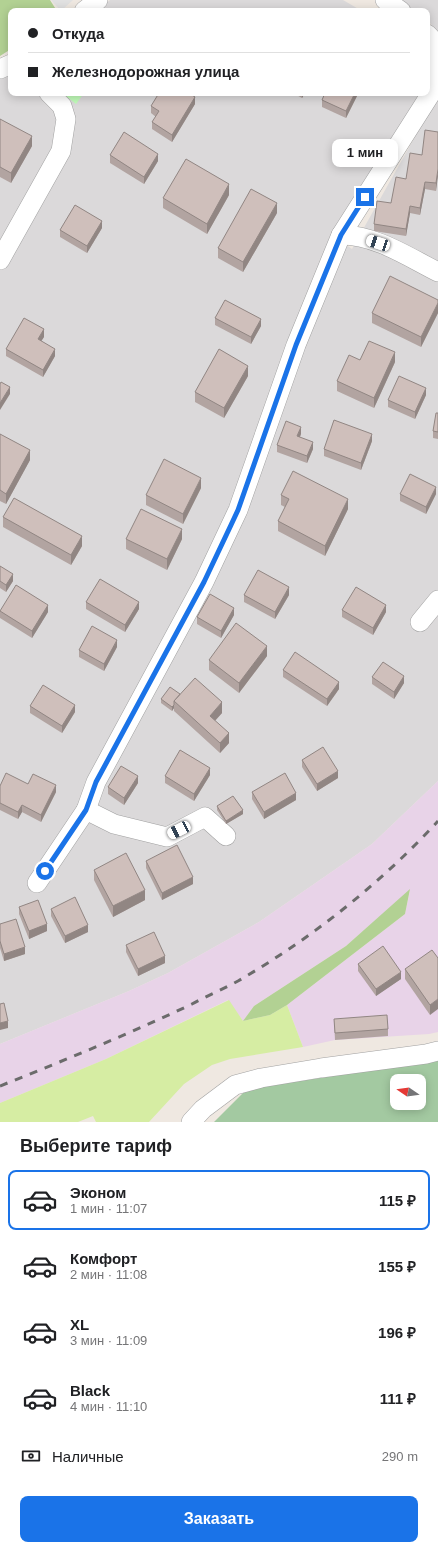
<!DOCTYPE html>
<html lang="ru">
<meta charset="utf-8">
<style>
:root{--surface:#fff;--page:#f6f6f6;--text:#202124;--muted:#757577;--line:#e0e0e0;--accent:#1a73e8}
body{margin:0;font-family:Arial,sans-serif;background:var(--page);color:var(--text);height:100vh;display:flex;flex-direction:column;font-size:15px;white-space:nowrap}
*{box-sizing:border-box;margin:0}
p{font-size:13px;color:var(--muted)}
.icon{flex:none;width:22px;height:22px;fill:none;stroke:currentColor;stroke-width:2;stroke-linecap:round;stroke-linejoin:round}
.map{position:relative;height:1122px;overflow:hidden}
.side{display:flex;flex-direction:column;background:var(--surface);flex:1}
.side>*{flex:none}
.top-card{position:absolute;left:8px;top:8px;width:422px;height:88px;border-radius:8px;box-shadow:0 2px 10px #0003;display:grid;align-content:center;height:88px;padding:0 20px;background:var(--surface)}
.needle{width:26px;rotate:283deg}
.controls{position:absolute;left:390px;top:1074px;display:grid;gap:8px}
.controls a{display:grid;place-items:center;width:36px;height:36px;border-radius:8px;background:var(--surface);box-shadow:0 2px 10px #0003;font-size:20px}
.end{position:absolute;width:18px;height:18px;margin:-9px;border:5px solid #1a73e8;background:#fff;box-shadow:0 0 0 2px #fff}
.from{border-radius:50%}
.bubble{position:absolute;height:28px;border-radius:8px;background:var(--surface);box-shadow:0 2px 10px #0003;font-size:13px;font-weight:800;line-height:28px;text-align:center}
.car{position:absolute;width:12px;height:24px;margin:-12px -6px;border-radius:5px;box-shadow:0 0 3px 1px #0007;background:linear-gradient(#fff 24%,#345 0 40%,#fff 0 76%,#345 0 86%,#fff 0)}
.top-card b{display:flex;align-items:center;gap:14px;height:38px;font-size:15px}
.top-card b+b{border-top:1px solid var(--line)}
.top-card i{width:10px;height:10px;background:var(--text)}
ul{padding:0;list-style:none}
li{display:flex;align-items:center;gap:12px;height:60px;margin:0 8px 6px;padding:0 12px;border:2px solid transparent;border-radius:8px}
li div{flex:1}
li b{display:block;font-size:15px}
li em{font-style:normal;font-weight:800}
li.active{border-color:var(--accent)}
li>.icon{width:36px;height:36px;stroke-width:1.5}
h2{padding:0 20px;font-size:18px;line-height:48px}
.pay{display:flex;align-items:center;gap:10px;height:44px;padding:0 20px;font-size:15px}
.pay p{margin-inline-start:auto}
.cta{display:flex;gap:8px;margin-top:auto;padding:8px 20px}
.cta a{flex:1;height:46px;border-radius:8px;background:var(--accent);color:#fff;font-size:16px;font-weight:800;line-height:46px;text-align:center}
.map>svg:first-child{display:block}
.residential{fill:#dbd9da}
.industrial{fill:#e8d3e8}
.grass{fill:#d6eda3}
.forest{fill:#b2d193}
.cemetery{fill:#a3c9a1;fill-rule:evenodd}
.park{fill:#c2fdba}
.parking{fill:#e1e1e1}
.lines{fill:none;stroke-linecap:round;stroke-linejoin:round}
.minor-casing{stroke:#a1a1a1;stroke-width:20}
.minor{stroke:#fff;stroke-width:19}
.rail{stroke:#6b6b6b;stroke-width:3;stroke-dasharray:8 8;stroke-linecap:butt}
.wall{fill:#b2a4a1}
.shaded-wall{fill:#918683}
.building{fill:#cfbfbb;stroke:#918683}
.route{stroke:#1a73e8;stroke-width:5}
</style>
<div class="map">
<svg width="438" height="1122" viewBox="0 0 438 1122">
<rect width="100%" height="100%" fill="#efe8e1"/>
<g class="residential">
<path d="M110 0H343L362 11H96Z"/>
<path d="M399 0H438V37L431 24 427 21V11H414Z"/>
<path d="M11 72V93H418V97L332 235 352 249 430 110 438 89V781L372 844 259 922 168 973 129 991 0 1044V78Z"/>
</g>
<path class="industrial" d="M438 781V1032L429 1034 335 1040 303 1047 287 1005 405 914 410 890 346 946 254 1006 243 1021 228 1000 106 1059 0 1103V1044L129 991 168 973 259 922 372 844Z"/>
<path class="grass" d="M229 1000 243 1021 270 1015 287 1005 303 1047 230 1059 212 1065 184 1084 149 1122H96L93 1116 78 1122H0V1103L106 1059Z"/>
<g class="forest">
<path d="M0 0H50L57 11H11V49L0 56Z"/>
<path d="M410 889 405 914 287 1005 270 1015 243 1021 254 1006 346 946Z"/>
</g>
<path class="cemetery" d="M438 1060V1122H214L247 1089ZM397 1081H419V1103H397Z"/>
<path class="park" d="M62 93H84L76 104Z"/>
<path class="parking" d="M51 0H73L61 11Z"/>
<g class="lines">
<g class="minor-casing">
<g id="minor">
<path d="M385 0 401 11"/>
<path d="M84 11 98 0"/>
<path d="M0 69 11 64"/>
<path d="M341 235C376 235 408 257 438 272"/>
<path d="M0 260 61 151 66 119 62 106 49 93"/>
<path d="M420 622 438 600"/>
<path d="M86 810 96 782 204 582 238 510 296 345 341 235 430 95 434 61 430 37 427 34"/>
<path d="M37 883 86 810 114 824 167 837 205 817 226 836"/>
<path d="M191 1122 203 1109 235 1085 261 1078 321 1068 426 1054 438 1051"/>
</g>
</g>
<use href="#minor" class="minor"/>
<path class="rail" d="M0 1086C65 1060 129 1034 192 1004 207 996 223 989 238 981 312 938 380 884 438 821"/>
</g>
<g class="wall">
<path d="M293 93H305L302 98Z"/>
<path d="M357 93V96L346 118 322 107V100Z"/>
<path d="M195 104 172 142 152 129V122L156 117 151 113V106Z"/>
<path d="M0 119 32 146 11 183 0 177Z"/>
<path d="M438 132 436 191 425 189 420 215 410 213 406 236 374 231V224L391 203 422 155Z"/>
<path d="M110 155 158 161 144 184 110 163Z"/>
<path d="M229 195 207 234 163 208V198Z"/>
<path d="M277 213 243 272 218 258V248Z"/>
<path d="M102 228 87 253 60 237V230Z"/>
<path d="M438 300V313L421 347 372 323V313Z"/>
<path d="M215 318 261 326 251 344 215 325Z"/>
<path d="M44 337 41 341 55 356 43 377 6 356V349Z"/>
<path d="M395 362 374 408 337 391V381Z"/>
<path d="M248 376 224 418 195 402V392Z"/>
<path d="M426 395 415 419 388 407V400Z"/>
<path d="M438 413V439L433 438V431Z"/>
<path d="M0 434 30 460 6 504 0 501Z"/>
<path d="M301 434 300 437 313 449 307 463 277 452V445Z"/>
<path d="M372 441 361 470 324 456V449Z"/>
<path d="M201 488 183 524 146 505V495Z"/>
<path d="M400 494H436L426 514 400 501Z"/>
<path d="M281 495 348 509 325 556 278 531V521L285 507 281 505Z"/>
<path d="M3 517 82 546 71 565 3 527Z"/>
<path d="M126 539H182L167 570 126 549Z"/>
<path d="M0 566 13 581 6 592 0 588Z"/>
<path d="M244 595H289L275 619 244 602Z"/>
<path d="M86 602 139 609 125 632 86 609Z"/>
<path d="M0 610 48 612 32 638 0 618Z"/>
<path d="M342 610 386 612 373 635 342 617Z"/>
<path d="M234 615 221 638 197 624V617Z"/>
<path d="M117 647 104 671 79 657V650Z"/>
<path d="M267 656 239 693 209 670V660Z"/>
<path d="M283 670 339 689 327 706 283 677Z"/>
<path d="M372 677 404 683 394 699 372 684Z"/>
<path d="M180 694 222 713 215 721 229 743 220 753 174 711V708L172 711 161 703V699Z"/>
<path d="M30 706 75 712 62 733 30 713Z"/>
<path d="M302 760 338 778 317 791 302 767Z"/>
<path d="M210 775 194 801 165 783V776Z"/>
<path d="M138 783 124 805 108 794V787Z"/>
<path d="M0 786 56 792 41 822 22 812 18 819 0 810Z"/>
<path d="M252 792 296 800 264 819 252 799Z"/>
<path d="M217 806 243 814 226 824 217 810Z"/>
<path d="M146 861 193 884 162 900 146 868Z"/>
<path d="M94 870 145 900 113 917 94 880Z"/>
<path d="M19 907 47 931 29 939 19 914Z"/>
<path d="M51 909 88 932 65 943 51 916Z"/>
<path d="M0 924 25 954 4 961 0 948Z"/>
<path d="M126 945 165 963 138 976 126 952Z"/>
<path d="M438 958 430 1015 405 979V969Z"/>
<path d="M358 964 401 979 376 996 358 971Z"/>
<path d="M334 1019 388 1029V1036L335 1040Z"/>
</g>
<g class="shaded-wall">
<path d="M302 93H305L302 98Z"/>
<path d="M355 93H357V96L346 118V111Z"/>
<path d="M195 97V104L172 142V135Z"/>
<path d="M32 136V146L11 183V173Z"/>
<path d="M158 154V161L144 184V177Z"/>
<path d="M438 169V176L436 191V183Z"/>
<path d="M425 182V189L420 215V208Z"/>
<path d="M229 184V195L207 234V224Z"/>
<path d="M277 203V213L243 272V262Z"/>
<path d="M410 206V213L406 236V229Z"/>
<path d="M102 221V228L87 253V246Z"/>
<path d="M438 303V313L421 347V337Z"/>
<path d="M261 319V326L251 344V337Z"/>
<path d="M44 329V337L38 346V339Z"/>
<path d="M55 349V356L43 377V370Z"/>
<path d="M395 352V362L374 408V398Z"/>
<path d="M248 366V376L224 418V408Z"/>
<path d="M10 387V394L0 410V403Z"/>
<path d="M426 388V395L415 419V412Z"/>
<path d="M301 427V434L297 443V436Z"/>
<path d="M372 434V441L361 470V463Z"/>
<path d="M313 442V449L307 463V456Z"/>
<path d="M30 450V460L6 504V494Z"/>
<path d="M201 478V488L183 524V514Z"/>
<path d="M436 487V494L426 514V507Z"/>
<path d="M348 499V509L325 556V546Z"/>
<path d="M182 529V539L167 570V559Z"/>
<path d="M82 536V546L71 565V555Z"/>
<path d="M13 574V581L6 592V585Z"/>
<path d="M289 587V595L275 619V612Z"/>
<path d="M139 602V609L125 632V625Z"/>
<path d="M48 605V612L32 638V631Z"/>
<path d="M386 605V612L373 635V628Z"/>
<path d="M234 608V615L221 638V631Z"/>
<path d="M117 640V647L104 671V664Z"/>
<path d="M267 646V656L239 693V683Z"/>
<path d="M404 676V683L394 699V692Z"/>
<path d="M339 682V689L327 706V699Z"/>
<path d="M222 702V713L210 726V716Z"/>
<path d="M75 705V712L62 733V726Z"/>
<path d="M174 705V708L172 711V707Z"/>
<path d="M229 733V743L220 753V743Z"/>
<path d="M210 768V775L194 801V794Z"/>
<path d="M338 771V778L317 791V784Z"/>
<path d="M138 776V783L124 805V798Z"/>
<path d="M56 785V792L41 822V815Z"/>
<path d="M296 793V800L264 819V812Z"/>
<path d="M22 805V812L18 819V812Z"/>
<path d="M243 810V814L226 824V821Z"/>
<path d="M193 877V884L162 900V893Z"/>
<path d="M145 890V900L113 917V906Z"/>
<path d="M47 924V931L29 939V931Z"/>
<path d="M88 925V932L65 943V936Z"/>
<path d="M25 947V954L4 961V954Z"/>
<path d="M165 956V963L138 976V969Z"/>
<path d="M401 972V979L376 996V989Z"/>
<path d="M438 999V1009L430 1015V1005Z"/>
<path d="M8 1021V1028L0 1030V1023Z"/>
</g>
<g class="building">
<path d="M159 93H169L170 94 171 93H189L195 97 172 135 152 122 159 111 151 106Z"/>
<path d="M325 93H355L346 111 322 100Z"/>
<path d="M0 119 32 136 11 173 0 167Z"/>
<path d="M425 130 438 132V169L436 183 425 182 420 208 410 206 406 229 374 224 377 201 391 203 396 177 406 179 410 153 422 155Z"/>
<path d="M124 132 158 154 144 177 110 155Z"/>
<path d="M186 159 229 184 207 224 163 198Z"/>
<path d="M251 189 277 203 243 262 218 248Z"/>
<path d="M75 205 102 221 87 246 60 230Z"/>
<path d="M390 276 438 300V303L421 337 372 313Z"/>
<path d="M225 300 261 319 251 337 215 318Z"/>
<path d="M24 318 44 329 38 339 55 349 43 370 6 349Z"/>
<path d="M369 341 395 352 374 398 337 381 349 355 360 360Z"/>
<path d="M219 349 248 366 224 408 195 392Z"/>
<path d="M399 376 426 388 415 412 388 400Z"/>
<path d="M1 382 10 387 0 403V384Z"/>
<path d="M436 413H438V432L433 431Z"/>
<path d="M334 420 372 434 361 463 324 449Z"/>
<path d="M286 421 301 427 297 436 313 442 307 456 277 445Z"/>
<path d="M0 434 30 450 6 494 0 490Z"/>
<path d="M164 459 201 478 183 514 146 495Z"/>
<path d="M293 471 348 499 325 546 278 521 289 499 281 495Z"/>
<path d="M410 474 436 487 426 507 400 494Z"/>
<path d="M14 498 82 536 71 555 3 517Z"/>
<path d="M141 509 182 529 167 559 126 539Z"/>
<path d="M0 566 13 574 6 585 0 581Z"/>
<path d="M258 570 289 587 275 612 244 595Z"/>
<path d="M100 579 139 602 125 625 86 602Z"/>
<path d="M16 585 48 605 32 631 0 611Z"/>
<path d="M356 587 386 605 373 628 342 610Z"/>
<path d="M210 594 234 608 221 631 197 617Z"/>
<path d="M236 623 267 646 239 683 209 660Z"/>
<path d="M92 626 117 640 104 664 79 650Z"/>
<path d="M295 652 339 682 327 699 283 670Z"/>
<path d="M383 662 404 676 394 692 372 677Z"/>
<path d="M195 678 222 702 210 716 229 733 220 743 174 701Z"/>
<path d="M43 685 75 705 62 726 30 706Z"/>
<path d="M170 687 180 694 174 701V705L172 707 161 699Z"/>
<path d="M323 747 338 771 317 784 302 760Z"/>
<path d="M180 750 210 768 194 794 165 776Z"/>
<path d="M121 766 138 776 124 798 108 787Z"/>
<path d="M6 773 28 784 33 774 56 785 41 815 22 805 18 812 0 803V786Z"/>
<path d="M285 773 296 793 264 812 252 792Z"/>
<path d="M233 796 243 810 226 821 217 806Z"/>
<path d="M177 845 193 877 162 893 146 861Z"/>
<path d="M126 853 145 890 113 906 94 870Z"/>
<path d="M75 897 88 925 65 936 51 909Z"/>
<path d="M38 900 47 924 29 931 19 907Z"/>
<path d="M16 919 25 947 4 954 0 941V924Z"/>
<path d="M154 932 165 956 138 969 126 945Z"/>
<path d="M383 946 401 972 376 989 358 964Z"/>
<path d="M432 950 438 958V999L430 1005 405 969Z"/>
<path d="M4 1003 8 1021 0 1023V1004Z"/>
<path d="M387 1015 388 1029 335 1033 334 1019Z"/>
</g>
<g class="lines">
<path class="route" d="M45 871 86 810 96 782 204 582 231 525 238 510 296 345 341 235 365 197"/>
</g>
</svg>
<div class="controls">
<a><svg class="needle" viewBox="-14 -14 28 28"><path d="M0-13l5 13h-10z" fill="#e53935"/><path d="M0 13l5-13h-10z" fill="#757577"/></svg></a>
</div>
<i class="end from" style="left:45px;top:871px"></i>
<i class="end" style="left:365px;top:197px"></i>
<div class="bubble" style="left:332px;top:139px;width:66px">1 мин</div>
<i class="car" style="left:378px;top:243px;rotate:288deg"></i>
<i class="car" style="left:179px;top:830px;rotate:243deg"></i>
<div class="top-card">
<b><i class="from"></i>Откуда</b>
<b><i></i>Железнодорожная улица</b>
</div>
</div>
<section class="side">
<h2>Выберите тариф</h2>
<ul>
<li class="active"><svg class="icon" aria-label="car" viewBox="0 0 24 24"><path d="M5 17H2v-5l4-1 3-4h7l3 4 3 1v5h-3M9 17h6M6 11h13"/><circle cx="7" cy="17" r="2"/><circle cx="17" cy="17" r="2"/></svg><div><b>Эконом</b><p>1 мин · 11:07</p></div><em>115 ₽</em></li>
<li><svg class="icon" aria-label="car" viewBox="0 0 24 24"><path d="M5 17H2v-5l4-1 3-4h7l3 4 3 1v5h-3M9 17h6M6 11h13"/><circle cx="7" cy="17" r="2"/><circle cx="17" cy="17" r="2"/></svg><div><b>Комфорт</b><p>2 мин · 11:08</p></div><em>155 ₽</em></li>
<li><svg class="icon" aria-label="car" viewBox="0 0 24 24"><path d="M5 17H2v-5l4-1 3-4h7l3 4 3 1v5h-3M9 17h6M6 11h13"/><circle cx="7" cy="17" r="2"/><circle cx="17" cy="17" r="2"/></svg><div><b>XL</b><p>3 мин · 11:09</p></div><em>196 ₽</em></li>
<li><svg class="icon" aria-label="car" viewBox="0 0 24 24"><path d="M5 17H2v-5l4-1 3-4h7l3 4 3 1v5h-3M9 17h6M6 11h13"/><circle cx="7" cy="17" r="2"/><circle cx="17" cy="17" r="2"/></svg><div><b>Black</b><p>4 мин · 11:10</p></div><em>111 ₽</em></li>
</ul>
<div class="pay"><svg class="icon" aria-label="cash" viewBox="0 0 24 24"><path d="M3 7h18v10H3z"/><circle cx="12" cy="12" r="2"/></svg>Наличные<p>290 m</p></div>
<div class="cta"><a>Заказать</a></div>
</section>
